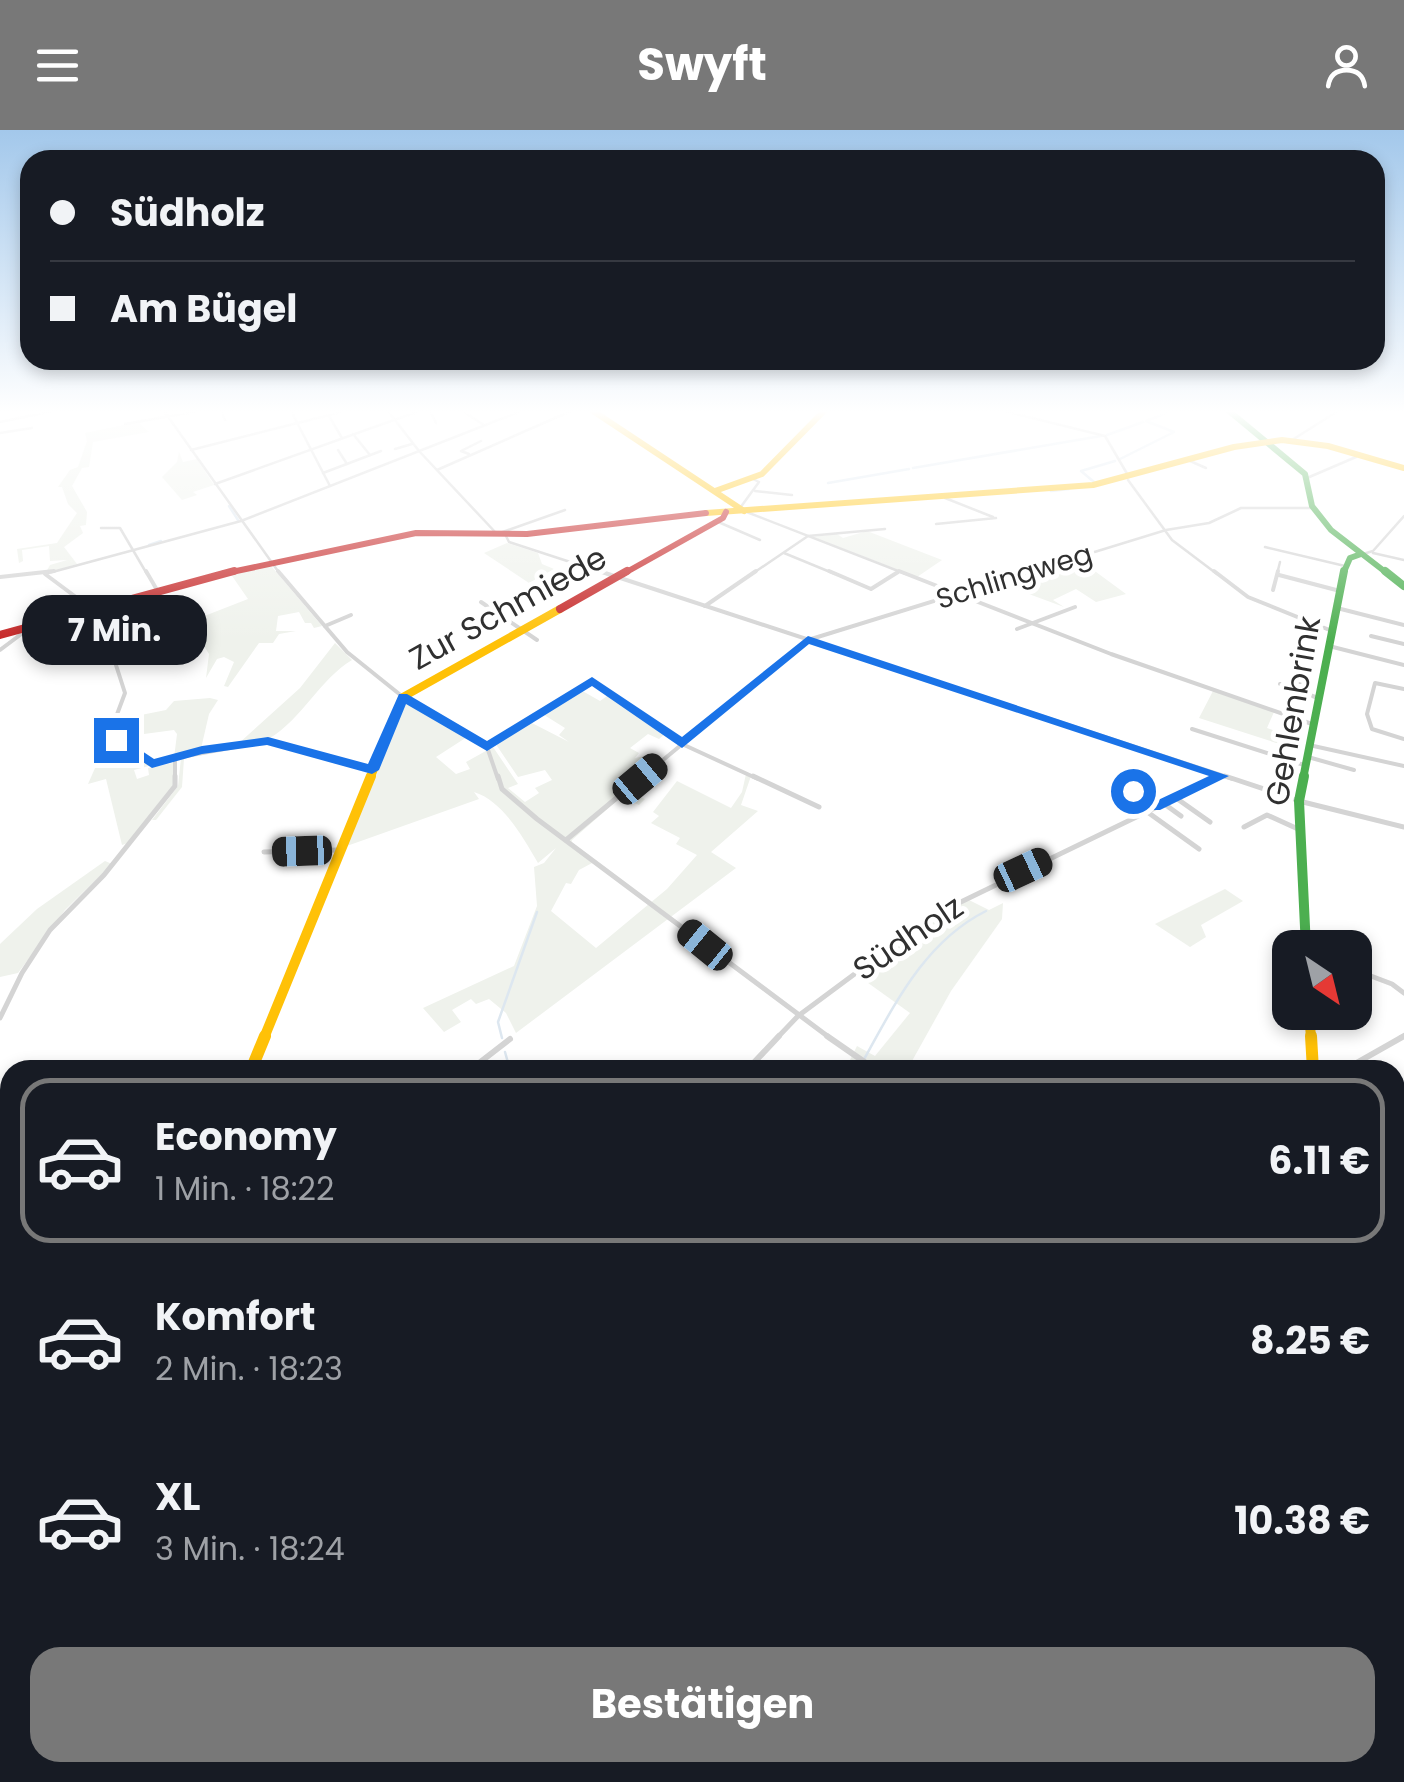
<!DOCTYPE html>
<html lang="de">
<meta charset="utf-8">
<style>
:root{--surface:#171b24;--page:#242831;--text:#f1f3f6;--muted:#9ea1a6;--line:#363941;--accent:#787878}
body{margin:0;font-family:Poppins,sans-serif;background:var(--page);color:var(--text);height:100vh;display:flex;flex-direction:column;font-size:38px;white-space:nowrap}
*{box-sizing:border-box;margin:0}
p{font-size:32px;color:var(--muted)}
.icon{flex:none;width:55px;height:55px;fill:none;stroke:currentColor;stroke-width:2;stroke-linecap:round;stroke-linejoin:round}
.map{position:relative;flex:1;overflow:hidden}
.details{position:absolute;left:0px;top:930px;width:1405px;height:722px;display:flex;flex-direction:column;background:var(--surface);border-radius:30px 30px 0 0;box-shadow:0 5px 15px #0003}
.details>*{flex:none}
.banner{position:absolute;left:20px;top:20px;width:1365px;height:220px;border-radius:30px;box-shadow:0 5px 15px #0003;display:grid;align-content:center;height:220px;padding:0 30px;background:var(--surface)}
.needle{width:65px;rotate:145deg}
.controls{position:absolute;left:1272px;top:800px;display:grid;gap:20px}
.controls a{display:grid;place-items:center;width:100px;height:100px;border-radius:20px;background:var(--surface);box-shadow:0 5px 15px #0003;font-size:50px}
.end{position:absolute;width:45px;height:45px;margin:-22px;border:12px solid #1a73e8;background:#fff;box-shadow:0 0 0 5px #fff}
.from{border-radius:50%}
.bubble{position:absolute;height:70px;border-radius:30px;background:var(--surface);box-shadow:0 5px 15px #0003;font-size:32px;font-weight:700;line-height:70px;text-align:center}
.car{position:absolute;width:30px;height:60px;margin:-30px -15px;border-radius:12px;box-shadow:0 0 8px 2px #0007;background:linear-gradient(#222 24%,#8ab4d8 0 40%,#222 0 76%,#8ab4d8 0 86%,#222 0)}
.banner b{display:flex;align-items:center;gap:35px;height:95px;font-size:38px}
.banner b+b{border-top:2px solid var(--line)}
.banner i{width:25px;height:25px;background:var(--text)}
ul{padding:18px 0 0;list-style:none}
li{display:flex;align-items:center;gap:30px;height:165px;margin:0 20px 15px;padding:0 10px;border:5px solid transparent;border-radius:30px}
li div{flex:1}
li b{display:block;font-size:38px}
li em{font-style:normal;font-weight:700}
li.on{border-color:var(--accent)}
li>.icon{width:90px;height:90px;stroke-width:1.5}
.action{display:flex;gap:20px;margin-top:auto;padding:20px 30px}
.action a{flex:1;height:115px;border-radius:30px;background:var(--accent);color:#fff;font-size:40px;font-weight:700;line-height:115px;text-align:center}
header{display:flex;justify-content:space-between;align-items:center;height:130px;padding:0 30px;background:var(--accent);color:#fff;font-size:45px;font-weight:700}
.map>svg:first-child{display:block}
.green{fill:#eff2ec}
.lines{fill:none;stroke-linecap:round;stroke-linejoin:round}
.stream-far1{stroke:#dde7f0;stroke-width:2.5}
.stream{stroke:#dde7f0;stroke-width:4}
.street-far4{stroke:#d4d4d4;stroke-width:2.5}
.street-far3{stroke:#d4d4d4;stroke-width:4}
.street-far2{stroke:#d4d4d4;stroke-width:5}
.street-far1{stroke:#d4d4d4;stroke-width:6}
.street{stroke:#d4d4d4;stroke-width:8}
.fast-far2{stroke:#4caf50;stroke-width:6}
.fast-far1{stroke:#4caf50;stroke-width:8}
.fast{stroke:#4caf50;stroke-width:10}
.slow-far3{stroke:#ffc107;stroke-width:6}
.slow-far2{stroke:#ffc107;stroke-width:8}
.slow-far1{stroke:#ffc107;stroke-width:10}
.slow{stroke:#ffc107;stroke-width:12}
.jam-far2{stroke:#c62828;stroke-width:6}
.jam-far1{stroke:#c62828;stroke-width:8}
.jam{stroke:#c62828;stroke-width:15}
.route{fill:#1a73e8}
.labels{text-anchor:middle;stroke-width:10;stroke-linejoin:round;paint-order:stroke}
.far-street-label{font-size:28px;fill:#303030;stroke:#fff}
.street-label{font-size:32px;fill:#303030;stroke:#fff}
</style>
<header><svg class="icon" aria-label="menu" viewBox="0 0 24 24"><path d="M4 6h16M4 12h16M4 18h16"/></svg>Swyft<svg class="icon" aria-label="person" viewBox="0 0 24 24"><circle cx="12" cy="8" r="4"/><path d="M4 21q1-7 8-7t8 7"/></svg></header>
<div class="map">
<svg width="1404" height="1652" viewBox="0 0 1404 1652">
<rect width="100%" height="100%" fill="#fff"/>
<g class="green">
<path d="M138 292 149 302 93 312 89 337 82 338 72 356 87 382 86 395 80 396 83 403 64 417 77 434 45 444 50 435 67 430 50 431 49 416 22 420 23 431 19 433 17 419 57 413 77 383 68 374 62 357H58L70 340 78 337 87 311 85 303Z"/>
<path d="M179 322 183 332 197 329 214 355 193 362 197 365 182 370 162 347 177 332Z"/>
<path d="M867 401 942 430 917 447 813 407 837 404 843 408Z"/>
<path d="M507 413 538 423 542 434 554 439 529 453 484 423Z"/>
<path d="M1077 428 1126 464 1096 472 1076 459 1053 470 1064 477 999 453Z"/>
<path d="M264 436 272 437 322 496 314 498 311 493H305L299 482 278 486 276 501H296L279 504 273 513H259L228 557 224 556 234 532 224 527 217 529 206 548 209 524 189 492 248 469 230 443Z"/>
<path d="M335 513 352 530C320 549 302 589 270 608 262 613 248 613 238 614L300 558Z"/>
<path d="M579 559 600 571 610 564 666 603 659 609 648 604 630 618 639 623 635 628 644 626 657 633 617 665 621 667 628 662 645 669 639 675 621 667 572 710 571 716 594 732 579 740 571 754 566 753 551 781 596 818 667 759 697 725 676 714 680 708 651 693 659 686 653 682 677 651 731 678 742 662 746 644 751 646 741 675 758 681 711 722 736 738 516 903 506 883 489 869 476 874 471 869 452 880 461 892 444 902 423 878 514 836 537 776 534 737 544 733 556 718 538 733C523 707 503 671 474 662L479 669 344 717 401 572 407 571 467 607 436 627 456 644 470 639 466 632 493 617 518 654 508 658 525 672 539 663 535 658 552 650 545 640 518 647 495 613 528 591 569 612 559 605 565 598 541 583Z"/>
<path d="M1213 561 1274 582 1267 598 1302 611 1301 621 1199 588Z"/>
<path d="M210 568 218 570 209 584 200 623 184 629 182 657 156 690H152L178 656 181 628H174L177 604 174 600 144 604 134 621 113 604 116 590 166 580 174 571Z"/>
<path d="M112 609 149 636 134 640 137 649 149 645 148 638 173 633V656L131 712 122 715 106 649 88 654 107 611Z"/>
<path d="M105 731 112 734 65 780 18 843 0 847V814L37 779Z"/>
<path d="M1225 759 1243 771 1201 795 1206 807 1190 817 1155 794Z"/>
<path d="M967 769 989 780 1003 773 1002 789 951 861 907 940H845L857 916 875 926 910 883 857 845Z"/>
</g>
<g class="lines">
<g class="stream-far1">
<path d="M1107 305 1143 292"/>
<path d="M1120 329 1174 302 1146 291 1172 281"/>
<path d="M913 338 1101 306"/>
<path d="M1094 352 1081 341 1115 331"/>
<path d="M828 353 909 339"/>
<path d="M1051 361 1069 359"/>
<path d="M229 376 238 390"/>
<path d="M149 415 161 411"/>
<path d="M502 908 498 892 537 782"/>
<path d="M505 922 510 940"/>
<path d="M858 940C892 880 922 813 986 781"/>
</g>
<path class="stream" d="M472 1652 481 1642"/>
<g class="street-far4">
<path d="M164 281 280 444"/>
<path d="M221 281 225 290"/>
<path d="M291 281 330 356"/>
<path d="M388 281 419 321 497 404 565 380"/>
<path d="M430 281 436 293"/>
<path d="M462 281 484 295"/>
<path d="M1004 281 1105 306 1129 347"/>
<path d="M329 286 342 308"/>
<path d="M0 292 53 281"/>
<path d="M125 294 199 281"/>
<path d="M0 303 32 298"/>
<path d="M353 304 370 325"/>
<path d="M1292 310 1338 281"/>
<path d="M395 319 412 314"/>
<path d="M191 320 345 281"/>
<path d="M338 320 347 334"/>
<path d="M469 324 461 321 481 311"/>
<path d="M1190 331 1206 338"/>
<path d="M437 340 571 281"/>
<path d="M323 343 381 321"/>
<path d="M1307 348 1356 327"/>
<path d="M1128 350 1172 410 1217 444"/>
<path d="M215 354 419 281"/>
<path d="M755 361 792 365"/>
<path d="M945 368 993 387"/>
<path d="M740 378 759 352 753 349"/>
<path d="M744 381 906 444"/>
<path d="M716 391 760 410"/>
<path d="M936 394 996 388"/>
<path d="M101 398H120L147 444"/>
<path d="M505 404 509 412 607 444"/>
<path d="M1265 417 1345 436"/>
<path d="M784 423 835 444"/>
<path d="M1373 423 1404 430"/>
<path d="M1363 424 1373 421 1404 386"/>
<path d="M45 444 241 391 521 281"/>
<path d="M752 444 808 406 885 399"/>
<path d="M1023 444 1166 400 1209 393 1241 378H1314"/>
<path d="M1277 444 1280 432"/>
</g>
<g class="street-far3">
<path d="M146 441 157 460"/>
<path d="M278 441 347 522 403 567 487 617 498 649"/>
<path d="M599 441 1233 649"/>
<path d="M829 441 871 459 898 442"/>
<path d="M899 441 1111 524 1312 594"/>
<path d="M1214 441 1248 467 1332 501"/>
<path d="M45 444 92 479"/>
<path d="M1279 445 1340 461"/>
<path d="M0 447 54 441"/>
<path d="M1273 460 1278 441"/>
<path d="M481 472 537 510"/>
<path d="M705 476 756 441"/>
<path d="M1337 478 1404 495"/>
<path d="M325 496 351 485"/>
<path d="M1017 499 1075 477"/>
<path d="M19 500 62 509 115 532 125 563 110 603 148 633 268 611 372 640"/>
<path d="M1371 506 1404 514"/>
<path d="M1329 516 1404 535"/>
<path d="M0 520 24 502"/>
<path d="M1280 554 1318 568"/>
<path d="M1404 559 1375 553 1367 584 1372 599 1404 609"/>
<path d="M1297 568 1301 548"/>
<path d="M1192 599 1304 635"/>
<path d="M1309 615 1404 636"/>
<path d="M487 617 592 550 682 614 758 649"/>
<path d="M1308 627 1354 640"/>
<path d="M175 629V649"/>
<path d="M640 649 808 510 1031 441"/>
<path d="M1215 649 1219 647"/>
</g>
<g class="street-far2">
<path d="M498 646 502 659 537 689 830 908"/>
<path d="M753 646 819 677"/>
<path d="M1225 646 1303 672 1404 697"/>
<path d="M1133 661 1155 677"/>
<path d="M1176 668 1210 692"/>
<path d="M1163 673 1181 686"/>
<path d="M1146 681 1199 719"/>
<path d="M1244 697 1267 685 1298 699"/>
<path d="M566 710 643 646"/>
<path d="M264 722 339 720"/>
<path d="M1355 840 1392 854 1404 863"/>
<path d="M0 888 22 843 50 800 104 745 175 656V646"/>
<path d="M777 908 798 886 934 785 1219 647"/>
<path d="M1400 908 1404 906"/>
</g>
<g class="street-far1">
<path d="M827 906 876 940"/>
<path d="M470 940 510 909"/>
<path d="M747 940 779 906"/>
<path d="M1344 940 1404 906"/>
<path d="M1395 1049 1404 1052"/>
</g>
<g class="street">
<path d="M0 1558 10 1556"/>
<path d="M674 1642 677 1652"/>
</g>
<g class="fast-far2">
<path d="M1229 281 1305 344 1312 376 1331 400 1388 444"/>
<path d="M1343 444 1350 428 1361 424"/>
</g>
<g class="fast-far1">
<path d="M1385 441 1404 456"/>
<path d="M1303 649 1344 441"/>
</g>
<path class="fast" d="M1304 646 1299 671 1306 818"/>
<g class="slow-far3">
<path d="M593 281 744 381"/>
<path d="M715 361 762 344 824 281"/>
<path d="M706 383 1093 355 1234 317 1282 310 1328 316 1404 338"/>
</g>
<path class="slow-far2" d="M370 649 403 567 560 479"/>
<g class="slow-far1">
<path d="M1309 882 1311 908"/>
<path d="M264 908 371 646"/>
</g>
<g class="slow">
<path d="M1311 906 1313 940"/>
<path d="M251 940 265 906"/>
</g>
<g class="jam-far2">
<path d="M222 444 416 403 527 404 706 383"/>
<path d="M623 444 723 388 726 382"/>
</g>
<g class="jam-far1">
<path d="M560 479 627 441"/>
<path d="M0 505 234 441"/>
</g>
<g class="jam">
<path d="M1395 1408 1404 1417"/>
<path d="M0 1444 10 1430"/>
</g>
</g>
<linearGradient id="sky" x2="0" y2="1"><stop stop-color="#a3c8eb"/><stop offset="0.55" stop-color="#fff"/><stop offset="1" stop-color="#fff" stop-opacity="0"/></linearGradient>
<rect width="1404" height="512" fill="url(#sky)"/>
<path class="route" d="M808 506 1229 646 1160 680H1150L1128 664V658H1138L1156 671 1209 646 809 514 682 618 592 556 487 621 406 574 379 640 372 644 267 615 202 624 152 638 110 610 121 607 154 629 202 616 268 607 368 634 399 564H407L487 611 592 547 682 607Z"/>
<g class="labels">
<g class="far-street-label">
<text transform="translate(1014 446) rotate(-17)" y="10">Schlingweg</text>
</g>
<g class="street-label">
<text transform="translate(508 478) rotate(-29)" y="11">Zur Schmiede</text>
<text transform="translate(1293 581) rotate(-80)" y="11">Gehlenbrink</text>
<text transform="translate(908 808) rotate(-34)" y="11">Südholz</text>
</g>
</g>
</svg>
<div class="controls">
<a><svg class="needle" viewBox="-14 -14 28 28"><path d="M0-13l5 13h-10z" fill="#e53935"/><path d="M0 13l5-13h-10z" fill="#9ea1a6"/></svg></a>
</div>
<i class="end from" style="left:1133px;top:661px"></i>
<i class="end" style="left:116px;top:610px"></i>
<div class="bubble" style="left:22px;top:465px;width:185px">7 Min.</div>
<i class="car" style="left:640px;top:649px;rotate:50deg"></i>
<i class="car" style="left:302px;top:721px;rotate:268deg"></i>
<i class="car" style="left:1023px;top:740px;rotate:65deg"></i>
<i class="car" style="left:705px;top:815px;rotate:309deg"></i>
<div class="banner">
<b><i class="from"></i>Südholz</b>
<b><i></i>Am Bügel</b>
</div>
<section class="details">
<ul>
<li class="on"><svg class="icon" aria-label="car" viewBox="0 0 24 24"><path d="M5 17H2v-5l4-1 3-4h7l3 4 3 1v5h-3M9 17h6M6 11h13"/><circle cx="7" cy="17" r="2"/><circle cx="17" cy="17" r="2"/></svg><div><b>Economy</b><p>1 Min. · 18:22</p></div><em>6.11 €</em></li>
<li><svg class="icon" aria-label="car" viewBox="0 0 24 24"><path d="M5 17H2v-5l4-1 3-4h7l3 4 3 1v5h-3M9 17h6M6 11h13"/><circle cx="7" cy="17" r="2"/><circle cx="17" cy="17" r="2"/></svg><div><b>Komfort</b><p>2 Min. · 18:23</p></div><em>8.25 €</em></li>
<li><svg class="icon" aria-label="car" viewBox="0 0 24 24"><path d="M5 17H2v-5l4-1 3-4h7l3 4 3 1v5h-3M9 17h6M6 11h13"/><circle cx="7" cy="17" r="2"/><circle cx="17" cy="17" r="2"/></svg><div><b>XL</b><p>3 Min. · 18:24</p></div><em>10.38 €</em></li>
</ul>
<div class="action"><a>Bestätigen</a></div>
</section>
</div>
